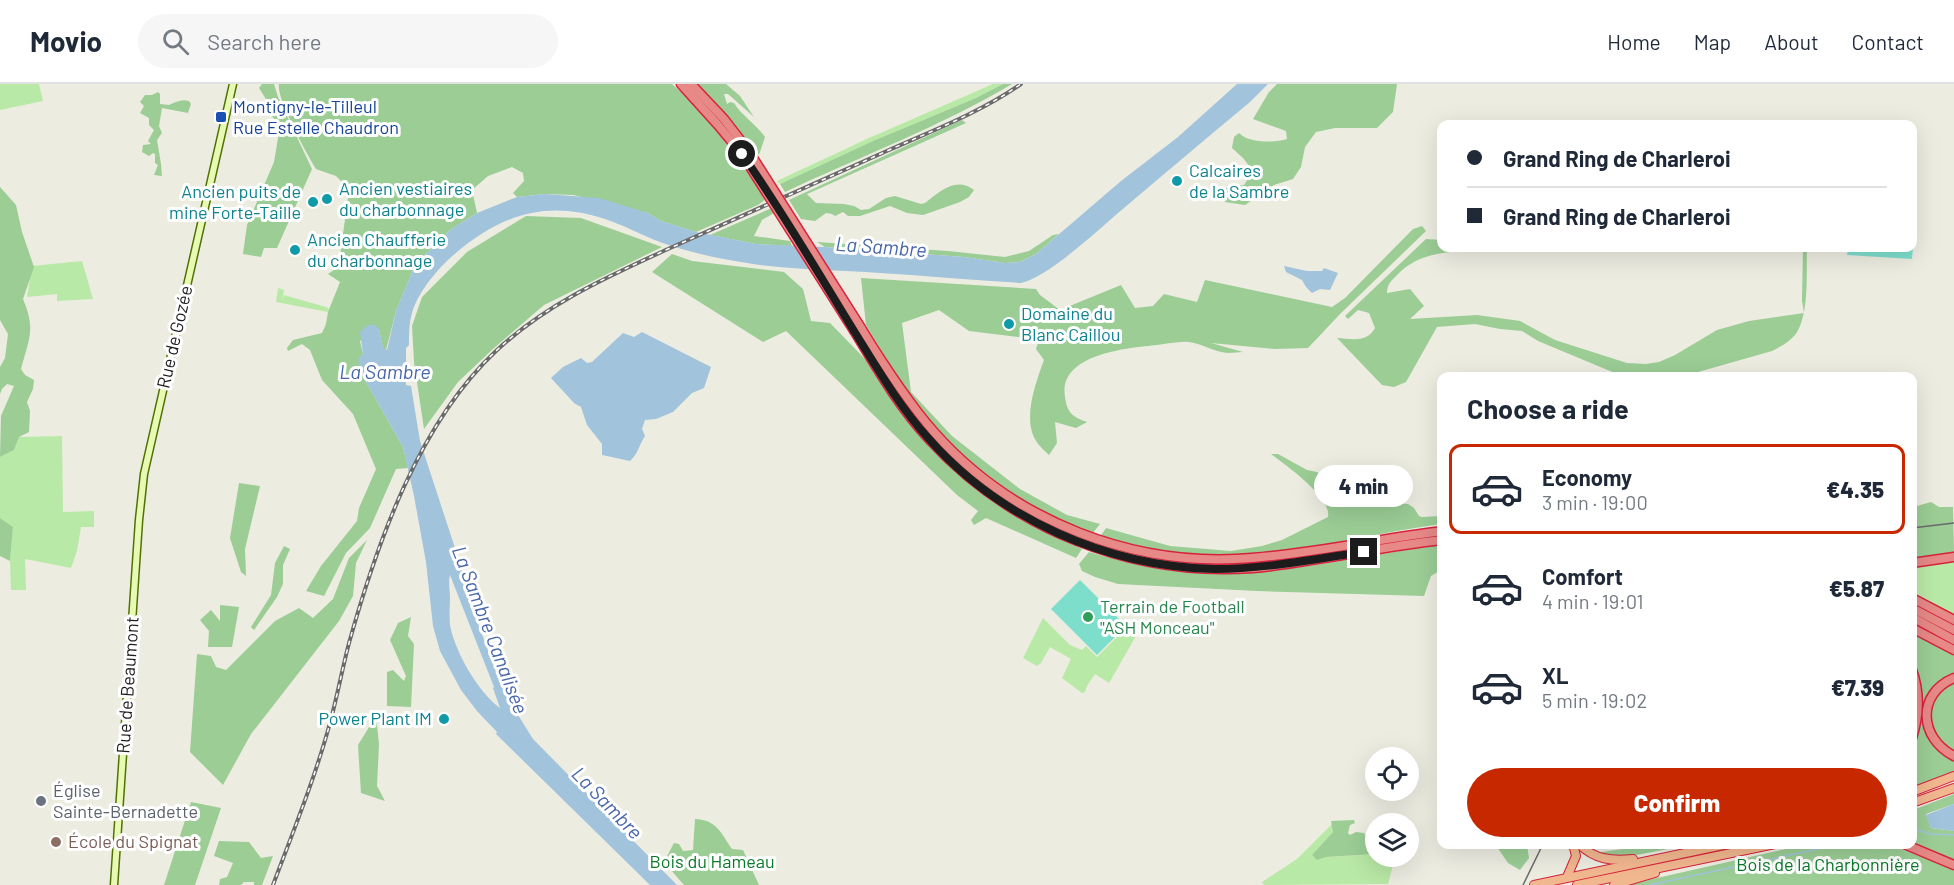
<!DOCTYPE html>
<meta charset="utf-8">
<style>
:root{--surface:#fff;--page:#f6f6f7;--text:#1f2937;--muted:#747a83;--line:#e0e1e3;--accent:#c82800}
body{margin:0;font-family:Barlow,sans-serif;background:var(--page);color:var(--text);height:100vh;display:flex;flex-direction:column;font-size:22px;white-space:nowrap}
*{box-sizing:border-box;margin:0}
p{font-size:20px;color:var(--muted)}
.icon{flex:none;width:33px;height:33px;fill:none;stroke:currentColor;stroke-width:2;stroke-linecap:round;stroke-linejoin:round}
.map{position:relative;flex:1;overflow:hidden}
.panel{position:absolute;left:1437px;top:288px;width:480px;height:477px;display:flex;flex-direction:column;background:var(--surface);border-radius:12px;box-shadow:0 6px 24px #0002}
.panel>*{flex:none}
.top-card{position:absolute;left:1437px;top:36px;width:480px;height:132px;border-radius:12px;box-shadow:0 6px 24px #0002;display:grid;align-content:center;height:132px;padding:0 30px;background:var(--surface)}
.tools{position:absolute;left:1365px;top:663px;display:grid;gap:12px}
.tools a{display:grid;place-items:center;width:54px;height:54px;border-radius:50%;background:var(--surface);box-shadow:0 6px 24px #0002;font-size:30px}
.end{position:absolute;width:27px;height:27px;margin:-14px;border:8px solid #1c1c1c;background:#fff;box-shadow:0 0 0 3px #fff}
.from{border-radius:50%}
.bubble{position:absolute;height:42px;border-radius:21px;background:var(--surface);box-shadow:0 6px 24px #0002;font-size:20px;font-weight:800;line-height:42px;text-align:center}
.top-card b{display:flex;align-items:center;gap:21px;height:57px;font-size:22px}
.top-card b+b{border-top:2px solid var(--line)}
.top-card i{width:15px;height:15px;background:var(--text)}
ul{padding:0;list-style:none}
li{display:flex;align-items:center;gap:18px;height:90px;margin:0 12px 9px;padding:0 18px;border:3px solid transparent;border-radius:12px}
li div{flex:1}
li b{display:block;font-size:22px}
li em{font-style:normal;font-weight:800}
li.selected{border-color:var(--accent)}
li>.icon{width:54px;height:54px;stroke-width:1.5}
h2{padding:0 30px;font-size:27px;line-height:72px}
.cta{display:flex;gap:12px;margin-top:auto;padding:12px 30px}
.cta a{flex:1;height:69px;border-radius:36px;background:var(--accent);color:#fff;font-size:24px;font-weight:800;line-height:69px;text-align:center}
header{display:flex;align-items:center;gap:36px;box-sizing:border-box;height:84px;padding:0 30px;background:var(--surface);border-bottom:2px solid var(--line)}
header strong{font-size:28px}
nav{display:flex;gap:33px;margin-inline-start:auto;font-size:21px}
.search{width:420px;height:54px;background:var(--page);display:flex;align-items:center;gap:15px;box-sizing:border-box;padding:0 21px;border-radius:33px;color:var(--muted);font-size:22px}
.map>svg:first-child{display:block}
.grass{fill:#b9e9a6}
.forest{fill:#9bcd95}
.pitch{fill:#7edecc}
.water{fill:#a1c3dc;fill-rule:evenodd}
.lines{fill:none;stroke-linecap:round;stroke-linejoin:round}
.stream{stroke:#a1c3dc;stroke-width:1.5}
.secondary-casing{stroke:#507204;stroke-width:9}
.trunk-casing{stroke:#d7223c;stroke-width:10}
.motorway-casing{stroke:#d7223c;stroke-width:11}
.secondary{stroke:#e8f9b3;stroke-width:6}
.trunk{stroke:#f1b78f;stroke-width:8}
.motorway{stroke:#e68987;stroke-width:8}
.tram{stroke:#6a6a6a;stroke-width:1.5}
.rail-casing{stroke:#6a6a6a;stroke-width:4}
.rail{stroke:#fff;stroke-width:1.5;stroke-dasharray:4.5;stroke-linecap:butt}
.motorway-bridge-casing{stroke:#d7223c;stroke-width:11;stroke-linecap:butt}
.motorway-bridge{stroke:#e68987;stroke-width:8}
.route{stroke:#1c1c1c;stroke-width:8}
.transit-dot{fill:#1a4fb4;stroke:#fff;stroke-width:2}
.culture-dot{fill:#0f9aa8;stroke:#fff;stroke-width:2}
.leisure-dot{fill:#2e9e5b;stroke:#fff;stroke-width:2}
.worship-dot{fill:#6b7280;stroke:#fff;stroke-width:2}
.education-dot{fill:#8d6e63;stroke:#fff;stroke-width:2}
.labels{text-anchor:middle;stroke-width:6;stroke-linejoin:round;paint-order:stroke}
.transit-label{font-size:18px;fill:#164399;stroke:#fff;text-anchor:start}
.culture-label{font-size:18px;fill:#0d838f;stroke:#fff;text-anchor:start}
.street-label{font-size:18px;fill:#1c1c1c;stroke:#fff}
.leisure-label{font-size:18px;fill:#27864d;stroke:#fff;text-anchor:start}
.worship-label{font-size:18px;fill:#5b616d;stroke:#fff;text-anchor:start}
.education-label{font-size:18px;fill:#785e54;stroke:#fff;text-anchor:start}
.park-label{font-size:18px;fill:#0a792a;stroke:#fff}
.water-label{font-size:20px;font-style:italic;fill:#4866ab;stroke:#fff}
</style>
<header>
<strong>Movio</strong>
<div class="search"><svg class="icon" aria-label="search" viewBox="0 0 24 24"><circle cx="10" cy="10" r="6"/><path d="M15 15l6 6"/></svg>Search here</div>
<nav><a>Home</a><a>Map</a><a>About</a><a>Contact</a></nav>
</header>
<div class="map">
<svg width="1954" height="801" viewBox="0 0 1954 801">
<rect width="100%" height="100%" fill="#edece1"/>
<g class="grass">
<path d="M0 0H39L43 17 0 26Z"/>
<path d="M993 0H1003L976 14 873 57 780 100 777 97 869 54Z"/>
<path d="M82 177 93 215 57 217V210L27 213 32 182Z"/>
<path d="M278 204 284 206 282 218 284 211 326 223 329 225 328 228 276 218Z"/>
<path d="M62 352 63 428 94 427V443H81L77 467 71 484 25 475 26 506H11L10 477 13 443 0 434V373L14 366 19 353Z"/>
<path d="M1954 476V531L1913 510 1912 482Z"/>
<path d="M1043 534 1070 561 1082 566 1086 562 1097 573 1127 543 1136 552 1109 599 1095 590 1087 602 1085 608 1082 609 1062 594 1071 575 1050 563 1041 579 1037 582 1023 574Z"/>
<path d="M1332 740 1333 748 1312 771 1317 776 1326 773 1375 770 1376 772 1390 773 1394 777 1388 800 1264 801 1262 798 1297 775Z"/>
</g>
<g class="forest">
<path d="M262 0H274L278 13 312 85 277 164H264L261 173 243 170 247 141 274 78 280 42 267 26 269 20 259 4Z"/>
<path d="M279 0H672C709 32 738 75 766 115L758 121 696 148 661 137 648 129 573 111 545 110 517 113 513 109 524 97 523 89 512 83 488 92 472 106 477 129 450 146 415 181 396 227 386 266 383 265 379 245 360 257 363 270 361 289 403 363 408 384 396 385 370 444 346 469 324 512 306 507 321 482 357 437 359 424 376 385 353 330 322 296 310 266 302 260 288 267 287 264 293 256 322 249 326 240 328 228 340 198 328 190 334 186V183L332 180 340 171 348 114 355 107 349 105 336 92 316 85C307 70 276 14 279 0Z"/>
<path d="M698 0H726L740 12 754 33 728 10H724L727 20 730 18 734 19C742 32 756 40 765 53L759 71 719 22Z"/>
<path d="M1003 0H1012C942 42 859 73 785 108L780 100 873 57 976 14Z"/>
<path d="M1277 0H1397L1393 28 1377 44H1335L1316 48 1305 63 1301 83 1293 95 1274 101 1245 121 1225 118 1220 105 1244 101 1253 87 1243 74 1232 64 1234 53 1239 49C1248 59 1274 59 1287 55L1286 47 1253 35 1269 8Z"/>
<path d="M158 8 160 10V20L169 21C176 18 181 15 189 17L191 20 188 29 162 24 159 42 162 49 157 56 161 80 162 92 154 91 158 81 155 79V70L153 69 149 72 142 68 143 61 151 60 148 57 154 46 149 41V34L140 29 144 22 140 18 145 11H152Z"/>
<path d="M962 36 966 39 807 110 816 119 844 120 854 122 861 126 869 125 886 114 895 112 921 120 925 119C939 108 956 92 974 106L969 113 960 118 923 131 907 129 890 122 860 132H848L843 128 835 132 832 130 826 129 815 137 801 135 789 116Z"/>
<path d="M0 103 16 121 22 148 34 183 23 215C36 246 29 254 21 285L25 291 34 296 33 305 27 318 30 327 29 348 19 353 14 366 0 373 1 332 14 302 7 300 2 305 0 310V283L5 274 8 250 0 236Z"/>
<path d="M772 124 774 129 762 136 754 152 790 157 792 162 756 160 710 151Z"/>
<path d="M526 132 581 134 662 163 544 221 494 264 458 298 424 345 414 278 412 242 422 213 467 168Z"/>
<path d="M1422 142 1426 147 1341 229 1308 264 1275 265 1211 259 1243 268C1238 268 1233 269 1229 269 1216 269 1203 260 1189 258 1179 257 1167 260 1157 261 1127 264 1058 270 1065 313 1067 329 1073 333 1087 338L1076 344 1055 338 1057 359 1049 371C1045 367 1039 362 1036 357 1022 335 1036 298 1044 276L1036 265 1040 253 1027 254 969 247 939 226 902 239 911 308 952 352 1020 405 1067 431 1100 440 1092 450 1049 431 1010 408 976 383 945 354 900 297 866 241 861 194 1036 205 1040 211 1060 226 1121 201 1135 224 1153 222 1164 210 1197 218 1205 196 1332 223 1345 214 1413 145Z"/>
<path d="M1059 150 1036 170 1020 178 1005 179 964 173 825 163 817 158 948 167 1005 173 1029 167 1053 151Z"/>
<path d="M1426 155 1441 156 1442 164 1486 165C1455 168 1421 166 1398 190 1392 196 1387 200 1387 209L1410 205 1424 222 1410 235 1477 231 1520 237 1555 256 1627 279 1646 280 1659 278 1675 271 1717 246 1749 237 1804 229 1802 217 1803 164H1807C1806 188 1810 231 1795 251 1789 258 1780 263 1772 267L1684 292H1622L1538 257 1522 247 1500 245 1475 240 1437 243 1406 298 1394 303 1382 301 1337 254C1352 255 1367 259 1375 244L1369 229 1358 226 1348 235 1345 232Z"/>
<path d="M672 170 692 177 784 188 803 205 811 237 830 239 865 275 894 319 915 346 942 375 972 402 1021 436 1082 465 1076 474 986 434 974 441 971 436 978 427 957 411 786 247 763 258 652 188Z"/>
<path d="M1271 370H1278L1307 386 1317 388 1346 409 1372 418 1408 420 1414 424 1419 432 1422 433 1441 432V440C1362 451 1285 473 1204 472 1169 471 1134 462 1100 453L1106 444 1170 462 1231 467 1262 462 1282 456 1328 433C1332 414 1286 381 1271 370Z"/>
<path d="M239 399 260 402 245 465 246 492 241 488 230 454Z"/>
<path d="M1931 418 1939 423H1953L1954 469 1913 475V423Z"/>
<path d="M0 434 13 443 10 477 0 472Z"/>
<path d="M367 456 356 479 353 512 339 537 251 650 223 701 190 668 197 570 211 572 216 583 226 586 275 537 299 524 313 534 333 515 349 474Z"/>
<path d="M1441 461V486L1431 492 1424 512 1257 507 1118 500 1095 493 1082 487 1079 480 1089 468C1136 482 1184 491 1233 489 1303 487 1372 470 1441 461Z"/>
<path d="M284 462 290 465 283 481V500L277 513 254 546 251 543 271 511 275 479Z"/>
<path d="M220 521 239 523 232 563H208L209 547 200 536 211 526 220 537Z"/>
<path d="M411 533 408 552 414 560 411 623 387 622V588L393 586 404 597 406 592 390 556 398 539Z"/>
<path d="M1912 548 1954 571V591L1933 605C1929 637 1916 660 1954 674V687L1913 703V662L1918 644 1917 591 1913 579Z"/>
<path d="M1954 598V668L1940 660 1931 643 1930 627 1938 608Z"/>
<path d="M376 632 379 660 377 702 385 717 361 709 358 661Z"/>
<path d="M1954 710V720L1926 730 1931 744 1954 747V778L1912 760 1913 726Z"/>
<path d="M191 718 221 724 195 801H164Z"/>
<path d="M695 735C717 736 721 749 732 765L743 766 759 801H684L664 778 674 759 679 760 683 767 693 766Z"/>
<path d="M1354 736 1355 739 1350 741 1348 749 1350 751 1356 748 1364 749 1375 764V770L1326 773 1317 776 1312 771 1333 748 1331 737Z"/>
<path d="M219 757 249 758 261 774 273 772 262 801H254V798H244L241 801H219L220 795 227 793 233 779 214 772Z"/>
<path d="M1499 760 1527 761 1529 774 1520 786 1508 779 1497 763Z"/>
<path d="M1808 760 1890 761 1954 785V801H1626Z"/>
<path d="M1651 761H1689L1621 774 1594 769Z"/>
</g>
<g class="pitch">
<path d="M1913 137 1915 138 1912 175 1847 171 1848 164H1912Z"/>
<path d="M1080 496 1126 542 1097 571 1051 525Z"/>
</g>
<g class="water">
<path d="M1237 0H1268L1250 18C1208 53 1166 88 1124 124 1100 144 1049 193 1021 199 974 196 927 192 880 189 838 186 794 186 753 180 721 175 690 169 660 158 641 151 624 141 605 135 547 116 503 130 457 168 440 182 418 207 412 229 409 239 409 251 409 261L406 264V301L411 302 420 357 470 510 469 516 501 601 503 600 518 631 533 655 677 801H650L496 650 497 648 477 627 461 606 440 567 433 542 426 478 414 412 403 363 361 289 358 275 363 270 360 248 368 241H375L379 245 383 264 387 266 396 227 415 181 450 146 477 129 517 113 545 110 599 114 648 129 661 137 696 148 756 160 825 163 964 173 1005 179 1020 178 1036 170 1121 97 1178 53ZM450 491 494 603 493 604 500 624C478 608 455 568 450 541 449 531 450 522 450 514 450 506 448 498 450 491Z"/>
<path d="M1284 182 1307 187H1322L1324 184 1338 189 1330 206 1320 205 1312 209 1306 203 1302 196 1286 188Z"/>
<path d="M642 248 711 283 704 304 692 309 673 328 656 335 645 336 642 345 645 352C639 361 638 370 630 377L602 371V360L587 341 581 323 574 319 551 294 563 283 581 274 587 279 592 278 623 249 634 253Z"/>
<path d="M1954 720V747L1931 744 1926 731Z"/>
</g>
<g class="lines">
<g class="stream">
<path d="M1912 747 1919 746 1930 750 1954 751"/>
<path d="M1864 760 1877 765 1882 762"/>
<path d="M1649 801 1823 764 1860 760"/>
</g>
<g class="secondary-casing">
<path id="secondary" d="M114 801 139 436 144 390 233 0"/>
</g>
<g class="trunk-casing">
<g id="trunk">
<path d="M1912 708 1954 692"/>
<path d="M1912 719 1954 704"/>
<path d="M1579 760C1595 776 1612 777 1633 775"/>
<path d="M1567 793 1576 772 1573 760"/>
<path d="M1534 801 1728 760"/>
<path d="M1577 801 1775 760"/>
<path d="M1614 801 1655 789"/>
</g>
</g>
<g class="motorway-casing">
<g id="motorway">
<path d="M681 0 718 41 742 70"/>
<path d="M691 0 724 35 748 66"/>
<path d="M861 244C883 280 906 316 934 348 1014 438 1134 484 1252 474 1316 469 1378 455 1442 447"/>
<path d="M855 248C878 286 900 324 930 356 1012 445 1132 493 1253 484 1316 478 1378 463 1442 456"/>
<path d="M1912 479 1954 473"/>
<path d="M1912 514 1954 536"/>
<path d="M1912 524 1954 546"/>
<path d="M1912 533 1954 556"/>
<path d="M1912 544 1954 566"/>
<path d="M1912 586C1920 608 1919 632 1912 654"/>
<path d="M1954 594C1916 610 1919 654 1954 672"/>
<path d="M1904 760 1954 781"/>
</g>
</g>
<use href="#secondary" class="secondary"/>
<use href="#trunk" class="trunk"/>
<use href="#motorway" class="motorway"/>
<g class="tram">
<path d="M1912 444 1954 439"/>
<path d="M1523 801 1543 760"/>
</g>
<g class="rail-casing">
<path id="rail" d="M273 801C293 748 315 694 330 639 337 613 342 586 349 559 377 459 419 339 496 267 546 220 607 193 668 165 742 132 816 99 889 66 934 46 981 28 1021 0"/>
</g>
<use href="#rail" class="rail"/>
<g class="motorway-bridge-casing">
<g id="motorway-bridge">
<path d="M748 66 861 244"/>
<path d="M742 70 855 248"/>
</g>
</g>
<use href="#motorway-bridge" class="motorway-bridge"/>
</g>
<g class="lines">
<path class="route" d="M742 70C782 127 817 187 854 247 877 284 899 322 929 355 1000 435 1107 483 1215 485 1265 485 1314 475 1364 468"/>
</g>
<rect class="transit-dot" x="215" y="27" width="12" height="12" rx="3"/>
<g class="culture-dot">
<circle cx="1177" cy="97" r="6"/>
<circle cx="327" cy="115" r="6"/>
<circle cx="313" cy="118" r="6"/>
<circle cx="295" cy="166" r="6"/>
<circle cx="1009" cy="240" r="6"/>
<circle cx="444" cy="635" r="6"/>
</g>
<circle class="leisure-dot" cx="1088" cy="533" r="6"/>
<circle class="worship-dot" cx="41" cy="717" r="6"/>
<circle class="education-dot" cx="56" cy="758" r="6"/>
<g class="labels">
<g class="transit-label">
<text x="233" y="29">Montigny-le-Tilleul<tspan x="233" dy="21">Rue Estelle Chaudron</tspan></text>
</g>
<g class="culture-label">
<text x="1189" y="93">Calcaires<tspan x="1189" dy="21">de la Sambre</tspan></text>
<text x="339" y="111">Ancien vestiaires<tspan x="339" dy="21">du charbonnage</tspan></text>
<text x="301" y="114" text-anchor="end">Ancien puits de<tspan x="301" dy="21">mine Forte-Taille</tspan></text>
<text x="307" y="162">Ancien Chaufferie<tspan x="307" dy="21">du charbonnage</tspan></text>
<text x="1021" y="236">Domaine du<tspan x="1021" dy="21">Blanc Caillou</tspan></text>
<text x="432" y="641" text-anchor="end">Power Plant IM</text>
</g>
<g class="street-label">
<text transform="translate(175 253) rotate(-77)" y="6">Rue de Gozée</text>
<text transform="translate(128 601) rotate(-86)" y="6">Rue de Beaumont</text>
</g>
<g class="leisure-label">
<text x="1100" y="529">Terrain de Football<tspan x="1100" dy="21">"ASH Monceau"</tspan></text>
</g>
<g class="worship-label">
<text x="53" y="713">Église<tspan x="53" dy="21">Sainte-Bernadette</tspan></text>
</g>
<g class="education-label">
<text x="68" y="764">École du Spignat</text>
</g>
<g class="park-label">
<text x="712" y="784">Bois du Hameau</text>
<text x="1828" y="787">Bois de la Charbonnière</text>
</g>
<g class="water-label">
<text transform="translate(881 163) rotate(4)" y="7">La Sambre</text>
<text x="385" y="295">La Sambre</text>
<text transform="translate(490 546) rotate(69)" y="7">La Sambre Canalisée</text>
<text transform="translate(607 719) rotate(46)" y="7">La Sambre</text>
</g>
</g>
</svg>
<div class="tools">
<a><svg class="icon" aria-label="locate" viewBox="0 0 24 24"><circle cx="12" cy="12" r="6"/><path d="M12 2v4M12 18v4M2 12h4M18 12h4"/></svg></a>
<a><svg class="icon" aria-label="layers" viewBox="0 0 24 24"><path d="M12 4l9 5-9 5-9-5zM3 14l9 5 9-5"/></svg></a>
</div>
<i class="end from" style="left:742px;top:70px"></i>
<i class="end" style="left:1364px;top:468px"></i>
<div class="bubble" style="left:1314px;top:381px;width:99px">4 min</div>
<div class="top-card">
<b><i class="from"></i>Grand Ring de Charleroi</b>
<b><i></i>Grand Ring de Charleroi</b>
</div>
<section class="panel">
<h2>Choose a ride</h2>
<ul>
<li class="selected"><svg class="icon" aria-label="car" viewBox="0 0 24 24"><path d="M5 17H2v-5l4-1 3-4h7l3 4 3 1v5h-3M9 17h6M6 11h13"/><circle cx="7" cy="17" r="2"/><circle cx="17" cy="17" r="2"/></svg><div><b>Economy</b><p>3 min · 19:00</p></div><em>€4.35</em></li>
<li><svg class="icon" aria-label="car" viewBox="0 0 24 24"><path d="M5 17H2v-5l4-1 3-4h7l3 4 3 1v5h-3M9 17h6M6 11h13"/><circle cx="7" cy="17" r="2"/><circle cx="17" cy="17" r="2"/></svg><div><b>Comfort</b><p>4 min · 19:01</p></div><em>€5.87</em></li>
<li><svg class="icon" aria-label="car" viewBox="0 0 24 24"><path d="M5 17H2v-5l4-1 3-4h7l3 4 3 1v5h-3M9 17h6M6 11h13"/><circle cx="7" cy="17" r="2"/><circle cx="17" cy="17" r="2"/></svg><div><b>XL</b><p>5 min · 19:02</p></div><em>€7.39</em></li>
</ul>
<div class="cta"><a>Confirm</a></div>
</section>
</div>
